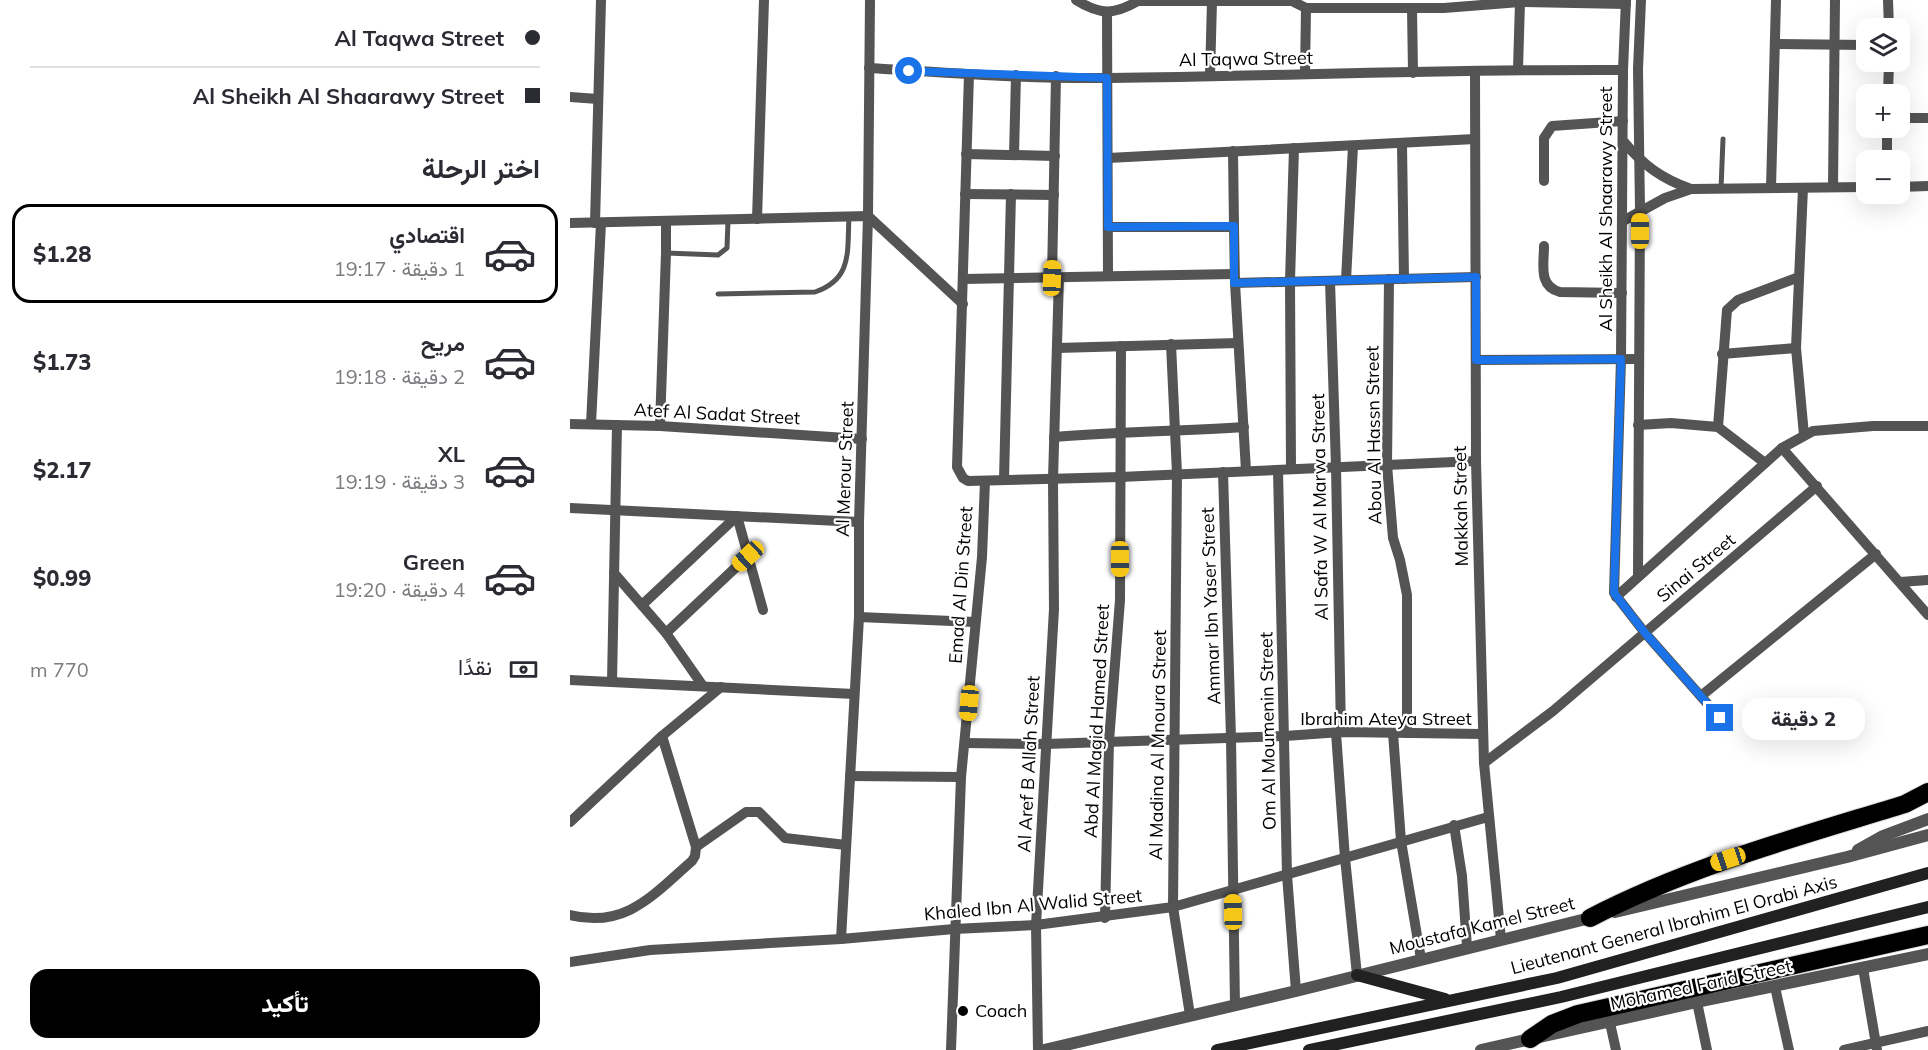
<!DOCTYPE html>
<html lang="ar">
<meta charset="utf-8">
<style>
:root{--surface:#fff;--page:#f7f7f7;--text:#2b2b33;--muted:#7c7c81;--line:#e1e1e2;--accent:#000}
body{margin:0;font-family:Mulish,Vazirmatn,sans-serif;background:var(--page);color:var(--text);direction:rtl;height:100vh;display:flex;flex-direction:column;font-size:22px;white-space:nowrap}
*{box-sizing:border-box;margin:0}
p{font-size:20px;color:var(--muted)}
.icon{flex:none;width:33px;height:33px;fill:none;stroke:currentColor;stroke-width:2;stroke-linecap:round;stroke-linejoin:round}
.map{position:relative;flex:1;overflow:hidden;direction:ltr}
.details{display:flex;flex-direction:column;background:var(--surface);width:570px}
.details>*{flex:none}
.top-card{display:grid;align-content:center;height:132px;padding:0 30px;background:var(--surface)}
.tools{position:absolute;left:1286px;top:18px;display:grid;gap:12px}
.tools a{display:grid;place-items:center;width:54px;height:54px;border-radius:12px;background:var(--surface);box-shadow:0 6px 24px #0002;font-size:30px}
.end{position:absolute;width:27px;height:27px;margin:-14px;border:8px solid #1a73e8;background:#fff;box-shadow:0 0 0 3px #fff}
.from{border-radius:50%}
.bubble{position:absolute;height:42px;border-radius:18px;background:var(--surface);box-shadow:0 6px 24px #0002;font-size:20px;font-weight:800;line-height:42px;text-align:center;direction:rtl}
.car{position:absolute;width:18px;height:36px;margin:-18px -9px;border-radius:8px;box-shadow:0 0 4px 2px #0007;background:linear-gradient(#f5c518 24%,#345 0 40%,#f5c518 0 76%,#345 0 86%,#f5c518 0)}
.top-card b{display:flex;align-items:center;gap:21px;height:57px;font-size:22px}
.top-card b+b{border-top:2px solid var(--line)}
.top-card i{width:15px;height:15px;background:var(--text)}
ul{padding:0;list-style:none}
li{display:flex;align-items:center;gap:18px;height:99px;margin:0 12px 9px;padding:0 18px;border:3px solid transparent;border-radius:18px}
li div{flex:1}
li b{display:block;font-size:22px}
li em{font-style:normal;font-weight:800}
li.on{border-color:var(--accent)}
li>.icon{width:54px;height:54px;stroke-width:1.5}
h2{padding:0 30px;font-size:27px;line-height:72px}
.pay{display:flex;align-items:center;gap:15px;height:66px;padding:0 30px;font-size:22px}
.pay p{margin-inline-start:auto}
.primary-button{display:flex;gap:12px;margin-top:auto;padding:12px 30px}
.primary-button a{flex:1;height:69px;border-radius:18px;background:var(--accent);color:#fff;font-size:24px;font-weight:800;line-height:69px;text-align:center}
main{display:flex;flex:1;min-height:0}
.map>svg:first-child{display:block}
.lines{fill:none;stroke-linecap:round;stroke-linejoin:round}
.motorway-casing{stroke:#dbdbdb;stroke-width:20}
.service{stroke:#545454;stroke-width:5}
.minor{stroke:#545454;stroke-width:10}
.tertiary{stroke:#545454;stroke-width:12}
.secondary{stroke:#212121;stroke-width:12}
.motorway{stroke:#000;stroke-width:18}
.route{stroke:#1a73e8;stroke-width:8}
.poi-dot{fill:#000;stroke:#fff;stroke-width:2}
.labels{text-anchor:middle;stroke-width:4.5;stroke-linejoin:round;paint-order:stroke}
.street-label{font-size:18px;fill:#000;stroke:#fff}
.poi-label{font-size:18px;fill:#000;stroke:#fff;text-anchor:start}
</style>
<main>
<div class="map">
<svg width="1358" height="1050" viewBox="0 0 1358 1050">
<rect width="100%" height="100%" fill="#fff"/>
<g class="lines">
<g class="motorway-casing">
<g id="motorway">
<path d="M1020 918C1120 866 1228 837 1335 804L1358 792"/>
<path d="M960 1039 982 1024 1008 1014 1358 935"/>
</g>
</g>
<g class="service">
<path d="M1151 189 1153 139"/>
<path d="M96 253 148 255 157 248 158 220"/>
<path d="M148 294 245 292C283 279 277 251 279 217"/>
</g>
<g class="minor">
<path d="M506 0C530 15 544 15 568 1H722L736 8H874L950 2 1056 4"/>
<path d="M1056 0 1053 70 1051 359 1044 593 1075 633 1150 718"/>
<path d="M1318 0 1319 28"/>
<path d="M842 8 843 73"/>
<path d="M537 12 538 276"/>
<path d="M1205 44 1296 45"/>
<path d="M299 68C379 73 460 79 540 78 711 76 882 69 1053 70"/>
<path d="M948 69 950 2"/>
<path d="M905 71 906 461 914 763 931 939"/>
<path d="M399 74 387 467 393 478 398 481 550 477 906 461"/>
<path d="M735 74 736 8"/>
<path d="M640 76 642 1"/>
<path d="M1318 94 1319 62"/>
<path d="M0 97 28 99"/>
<path d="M1329 118H1358"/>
<path d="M1054 142C1073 165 1092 179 1121 189"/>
<path d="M832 144 834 279"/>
<path d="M663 151 664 227"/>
<path d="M396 154 485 156"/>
<path d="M444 155 446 75"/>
<path d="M538 158 905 139"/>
<path d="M1317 160V128"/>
<path d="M974 181V138L982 126 1053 121"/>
<path d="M1263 187 1265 0"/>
<path d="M1329 187 1358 186"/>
<path d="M1201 188 1206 0"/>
<path d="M1233 188 1226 348 1234 435"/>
<path d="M395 194 484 195"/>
<path d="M187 219 194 0"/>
<path d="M1053 221 1095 198 1121 189 1296 187"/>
<path d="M0 223 298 216 393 304"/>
<path d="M25 223 31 0"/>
<path d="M538 227H664L665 283 906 277"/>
<path d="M974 246C974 265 968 286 990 292L1052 293"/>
<path d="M482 277 486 76"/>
<path d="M393 279 664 274"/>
<path d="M819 279 817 465 823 538 830 560 837 595V733"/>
<path d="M776 280 783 146"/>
<path d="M760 281 766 467 771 732"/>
<path d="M665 283 676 471"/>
<path d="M601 344 607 474 603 907 620 1015"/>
<path d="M487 348 668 343"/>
<path d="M1152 354 1226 348"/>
<path d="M906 360 1069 359"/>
<path d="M0 424 90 426 292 439"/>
<path d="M21 424 31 223"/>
<path d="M1068 425 1101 423 1148 427 1195 463"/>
<path d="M90 426 96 253V221"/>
<path d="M1148 427 1157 310 1168 300 1229 277"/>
<path d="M484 437C548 432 611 431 674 427"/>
<path d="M1212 448 1358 615"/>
<path d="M721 469 720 281 724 148"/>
<path d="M708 470 717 875 726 991"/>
<path d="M653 472 661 738 665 1005"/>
<path d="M434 480 441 194"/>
<path d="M0 508 289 522"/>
<path d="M44 573 96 633 133 686"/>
<path d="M1068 576 1070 210 1068 69 1071 0"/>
<path d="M1330 582 1358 580"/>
<path d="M1046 597 1212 448 1243 431 1303 426H1358"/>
<path d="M72 605 167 516 193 610"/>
<path d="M289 617 405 622"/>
<path d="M96 633 178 556"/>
<path d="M0 680 284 694"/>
<path d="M42 682 47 425"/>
<path d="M1131 696 1306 554"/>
<path d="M766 733 775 858 787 975"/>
<path d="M823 733 831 841 851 959"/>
<path d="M395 743 476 744 715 736 771 732 913 734"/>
<path d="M914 763 983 711 1247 486"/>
<path d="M280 776 391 777"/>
<path d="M0 822 92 736 151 687"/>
<path d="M884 825 892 876 897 947"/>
<path d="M126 847 176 812H189L215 838 276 845"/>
<path d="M0 915C56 929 84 894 122 861L125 856 126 847 92 736"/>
<path d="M535 918 539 741 550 600 551 346"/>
<path d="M271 939 289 617V522L298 216 300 0"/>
<path d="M0 962 80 950 271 939 384 929 466 925 603 907 918 817"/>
<path d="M1293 968 1307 1050"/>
<path d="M1205 987 1219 1050"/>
<path d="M1127 1002 1137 1050"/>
<path d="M1040 1023 1046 1050"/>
<path d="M381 1050 391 777 412 557 415 481"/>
<path d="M468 1050 466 925 484 609 483 479 489 277"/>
<path d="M1274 1050 1358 1031"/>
</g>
<g class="tertiary">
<path d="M1288 850 1313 836 1358 819"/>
<path d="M1045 912 1277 857 1358 835"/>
<path d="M474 1050 726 991 1028 916"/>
<path d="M911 1050 1127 1002 1358 954"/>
</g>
<g class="secondary">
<path d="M787 975 875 999"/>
<path d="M647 1050 987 978 1358 873"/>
<path d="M739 1050 991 997 1358 907"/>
</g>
<use href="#motorway" class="motorway"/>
</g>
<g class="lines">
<path class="route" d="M339 71 537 78 538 227 664 226V283L906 277V360L1051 359 1044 593 1075 633 1150 718"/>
</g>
<circle class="poi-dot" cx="393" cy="1011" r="6"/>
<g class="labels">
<g class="street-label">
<text transform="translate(676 59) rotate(-1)" y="6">Al Taqwa Street</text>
<text transform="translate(1036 209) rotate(-90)" y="6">Al Sheikh Al Shaarawy Street</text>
<text transform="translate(147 414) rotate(3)" y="6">Atef Al Sadat Street</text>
<text transform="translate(804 435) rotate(-91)" y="6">Abou Al Hassn Street</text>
<text transform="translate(275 469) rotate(-88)" y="6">Al Merour Street</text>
<text transform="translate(891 506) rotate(-91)" y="6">Makkah Street</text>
<text transform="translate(750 507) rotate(-91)" y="6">Al Safa W Al Marwa Street</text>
<text transform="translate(1126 568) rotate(-40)" y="6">Sinai Street</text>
<text transform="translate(391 585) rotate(-86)" y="6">Emad Al Din Street</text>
<text transform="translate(641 606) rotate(-92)" y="6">Ammar Ibn Yaser Street</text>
<text x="816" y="725">Ibrahim Ateya Street</text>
<text transform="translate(527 721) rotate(-87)" y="6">Abd Al Magid Hamed Street</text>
<text transform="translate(698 731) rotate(-91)" y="6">Om Al Moumenin Street</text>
<text transform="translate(588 745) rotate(-89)" y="6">Al Madina Al Mnoura Street</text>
<text transform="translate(459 764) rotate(-87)" y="6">Al Aref B Allah Street</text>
<text transform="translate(463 905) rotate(-5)" y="6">Khaled Ibn Al Walid Street</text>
<text transform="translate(1104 925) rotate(-15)" y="6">Lieutenant General Ibrahim El Orabi Axis</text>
<text transform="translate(912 926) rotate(-14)" y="6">Moustafa Kamel Street</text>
<text transform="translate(1131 985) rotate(-12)" y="6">Mohamed Farid Street</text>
</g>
<g class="poi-label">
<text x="405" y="1017">Coach</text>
</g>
</g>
</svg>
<div class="tools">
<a><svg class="icon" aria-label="layers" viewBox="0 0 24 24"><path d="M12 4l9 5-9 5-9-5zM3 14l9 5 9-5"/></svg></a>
<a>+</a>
<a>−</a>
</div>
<i class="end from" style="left:339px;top:71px"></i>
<i class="end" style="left:1150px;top:718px"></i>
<div class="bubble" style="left:1172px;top:698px;width:123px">2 دقيقة</div>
<i class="car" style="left:1070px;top:231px;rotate:0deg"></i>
<i class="car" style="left:482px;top:278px;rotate:2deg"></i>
<i class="car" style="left:178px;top:556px;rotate:227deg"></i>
<i class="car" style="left:550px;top:559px;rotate:180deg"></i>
<i class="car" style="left:399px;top:703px;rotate:185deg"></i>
<i class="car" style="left:1158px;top:859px;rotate:252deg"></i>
<i class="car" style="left:663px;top:912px;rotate:359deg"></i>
</div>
<section class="details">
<div class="top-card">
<b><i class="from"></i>Al Taqwa Street</b>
<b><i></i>Al Sheikh Al Shaarawy Street</b>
</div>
<h2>اختر الرحلة</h2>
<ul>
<li class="on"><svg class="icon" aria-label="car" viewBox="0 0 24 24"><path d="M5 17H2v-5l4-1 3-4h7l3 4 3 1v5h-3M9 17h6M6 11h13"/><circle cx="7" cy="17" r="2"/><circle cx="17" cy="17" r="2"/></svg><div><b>اقتصادي</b><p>1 دقيقة · 19:17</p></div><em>$1.28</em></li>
<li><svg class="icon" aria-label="car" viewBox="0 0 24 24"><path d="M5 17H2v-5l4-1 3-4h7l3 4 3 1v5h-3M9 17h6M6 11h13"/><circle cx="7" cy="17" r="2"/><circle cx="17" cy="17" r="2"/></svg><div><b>مريح</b><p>2 دقيقة · 19:18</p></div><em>$1.73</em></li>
<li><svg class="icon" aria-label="car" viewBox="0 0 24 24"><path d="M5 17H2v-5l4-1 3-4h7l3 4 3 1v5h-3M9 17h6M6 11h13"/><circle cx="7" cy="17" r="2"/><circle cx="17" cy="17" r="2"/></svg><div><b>XL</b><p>3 دقيقة · 19:19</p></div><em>$2.17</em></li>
<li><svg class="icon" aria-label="car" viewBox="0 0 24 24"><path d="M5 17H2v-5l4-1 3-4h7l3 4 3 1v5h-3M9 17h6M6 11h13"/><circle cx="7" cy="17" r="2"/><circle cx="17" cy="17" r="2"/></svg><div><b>Green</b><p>4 دقيقة · 19:20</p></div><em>$0.99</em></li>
</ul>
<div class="pay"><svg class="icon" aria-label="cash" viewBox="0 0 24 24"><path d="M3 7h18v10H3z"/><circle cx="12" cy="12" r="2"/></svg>نقدًا<p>770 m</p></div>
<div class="primary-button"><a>تأكيد</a></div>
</section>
</main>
